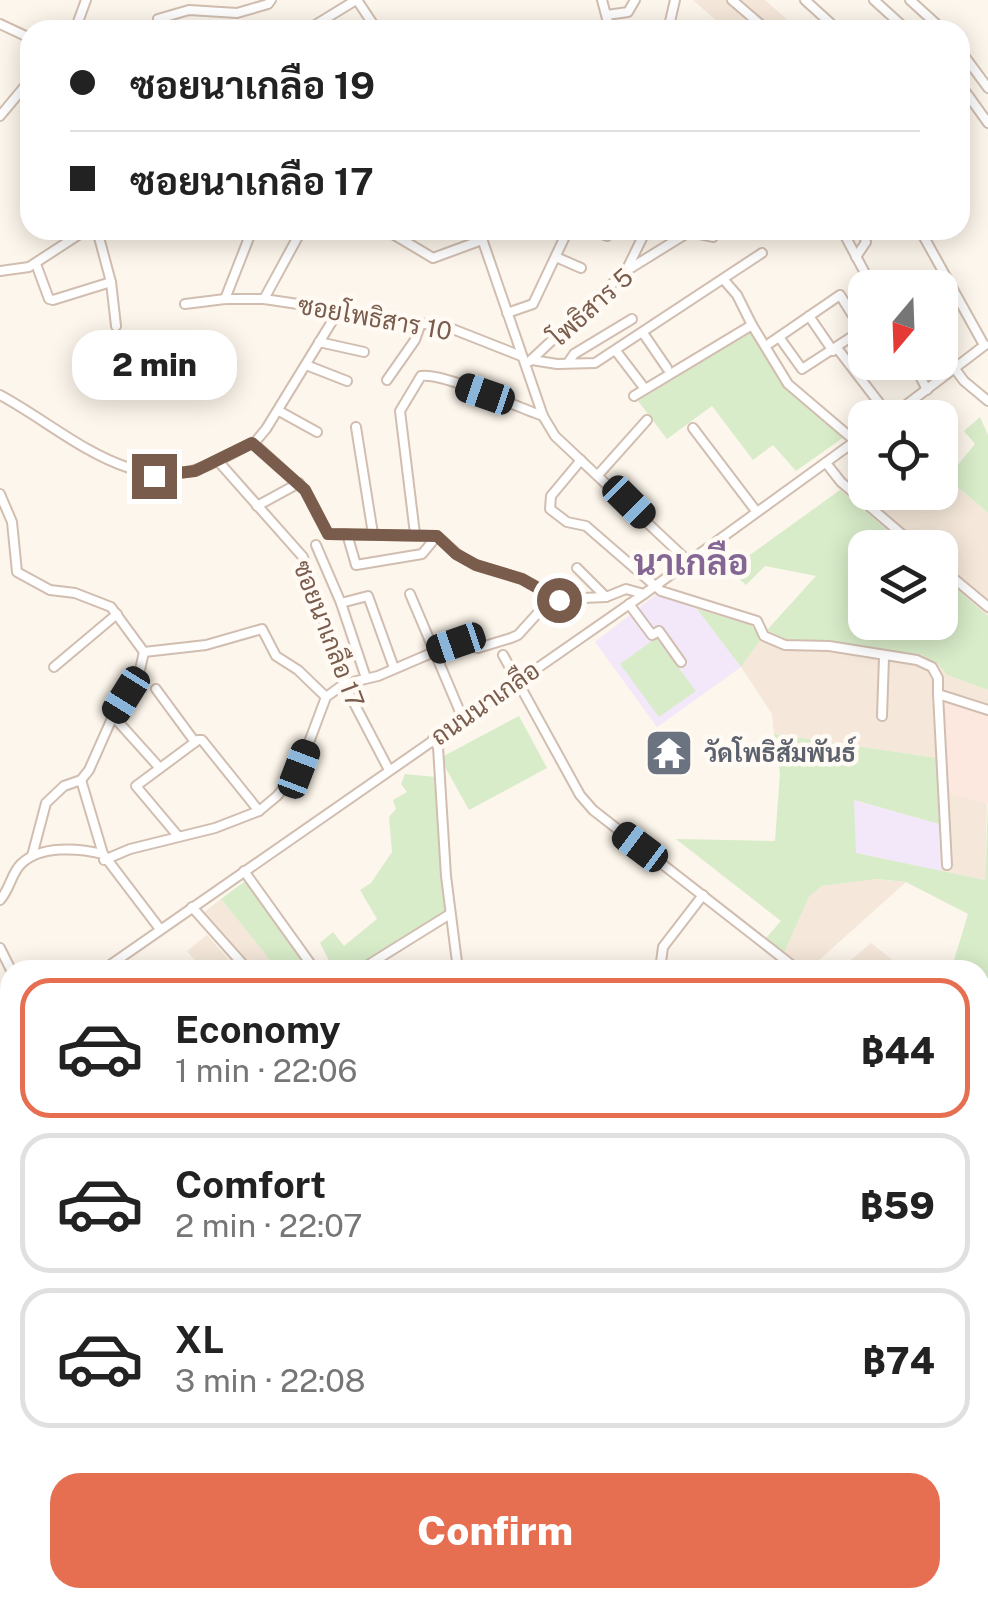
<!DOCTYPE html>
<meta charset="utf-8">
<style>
:root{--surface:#fff;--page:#f6f6f6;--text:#222;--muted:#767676;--line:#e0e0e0;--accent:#e76f51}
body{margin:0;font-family:"Public Sans",Sarabun,sans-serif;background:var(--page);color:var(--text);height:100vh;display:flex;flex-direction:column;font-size:38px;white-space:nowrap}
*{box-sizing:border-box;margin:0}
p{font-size:32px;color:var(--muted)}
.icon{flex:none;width:55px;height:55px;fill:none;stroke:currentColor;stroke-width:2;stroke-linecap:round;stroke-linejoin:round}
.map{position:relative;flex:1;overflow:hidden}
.panel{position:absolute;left:0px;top:960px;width:990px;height:648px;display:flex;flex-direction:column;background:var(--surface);border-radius:30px 30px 0 0;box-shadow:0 5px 25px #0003}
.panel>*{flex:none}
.top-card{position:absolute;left:20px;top:20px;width:950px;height:220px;border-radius:30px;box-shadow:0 5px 25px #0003;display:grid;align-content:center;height:220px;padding:0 50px;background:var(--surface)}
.needle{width:65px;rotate:199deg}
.tools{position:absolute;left:848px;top:270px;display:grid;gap:20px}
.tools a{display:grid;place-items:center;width:110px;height:110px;border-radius:20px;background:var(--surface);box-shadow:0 5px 25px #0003;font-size:50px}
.end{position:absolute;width:45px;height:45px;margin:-22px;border:12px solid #7a5c4d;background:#fff;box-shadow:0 0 0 5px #fff}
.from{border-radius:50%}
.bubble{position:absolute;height:70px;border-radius:30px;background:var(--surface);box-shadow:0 5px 25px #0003;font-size:32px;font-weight:800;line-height:70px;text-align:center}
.car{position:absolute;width:30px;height:60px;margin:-30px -15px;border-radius:12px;box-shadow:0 0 8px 2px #0007;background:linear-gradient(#222 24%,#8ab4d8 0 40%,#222 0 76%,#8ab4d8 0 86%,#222 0)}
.top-card b{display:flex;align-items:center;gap:35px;height:95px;font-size:38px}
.top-card b+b{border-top:2px solid var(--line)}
.top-card i{width:25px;height:25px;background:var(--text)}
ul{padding:18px 0 0;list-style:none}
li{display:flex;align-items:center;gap:30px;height:140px;margin:0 20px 15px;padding:0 30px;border:5px solid var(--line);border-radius:30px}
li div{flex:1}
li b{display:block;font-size:38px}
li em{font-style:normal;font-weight:800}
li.current{border-color:var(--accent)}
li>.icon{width:90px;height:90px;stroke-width:1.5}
.cta{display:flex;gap:20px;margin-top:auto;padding:20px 50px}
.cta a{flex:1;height:115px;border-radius:30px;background:var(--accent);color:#fff;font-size:40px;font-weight:800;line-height:115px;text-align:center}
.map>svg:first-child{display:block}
.residential{fill:#f5e8da}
.commercial{fill:#fde8e0}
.education{fill:#f3e8fa}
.green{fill:#d8ecc9}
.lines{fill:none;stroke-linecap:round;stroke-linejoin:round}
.minor-casing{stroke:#d1beb0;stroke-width:12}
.minor{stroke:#fff;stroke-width:8}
.route{stroke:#7a5c4d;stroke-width:12}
.labels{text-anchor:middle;stroke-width:9;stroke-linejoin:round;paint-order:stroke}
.street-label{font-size:25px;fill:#7a5c4d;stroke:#fffaf3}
.worship-label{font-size:25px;font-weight:bold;fill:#5b616d;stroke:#fffaf3;text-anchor:start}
.district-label{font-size:35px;font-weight:bold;fill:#846695;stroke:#fffaf3}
</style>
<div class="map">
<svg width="988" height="1607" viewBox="0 0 988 1607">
<rect width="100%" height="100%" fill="#fdf6ec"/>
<g class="residential">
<path d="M693 0H765L799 30H727Z"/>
<path d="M940 473 988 513V616L940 575V548L907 547 836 486 847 478 854 486 865 478V492H940Z"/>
<path d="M767 630 785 639 920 654 937 663 947 675 988 690V712L935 698 937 758 774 734 772 714 741 667Z"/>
<path d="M937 789 987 803 985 880 941 871Z"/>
<path d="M877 879 906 882 808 970H802L783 955 809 897 820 886Z"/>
<path d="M221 899 278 970H254L203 913Z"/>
<path d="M207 935 238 970H203L187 951Z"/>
<path d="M871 943 905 970H839Z"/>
<path d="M988 1147V1292H980V1151Z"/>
<path d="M980 1349 988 1355V1607H972L971 1598H980Z"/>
<path d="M340 1598H447L457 1607H320Z"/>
<path d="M629 1598H808L811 1607H626Z"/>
</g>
<g class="commercial">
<path d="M941 697 988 712V804L945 792Z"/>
<path d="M59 1598H243L245 1607H68L59 1601Z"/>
</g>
<g class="education">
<path d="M658 593 697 609 741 667 657 727 595 642Z"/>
<path d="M853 800 939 824 941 871 856 853Z"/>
</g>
<g class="green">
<path d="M750 332 789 392 844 437 796 471 773 445 753 460 712 406 667 439 638 401Z"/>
<path d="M980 417 988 435V513L947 478 975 444 964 431Z"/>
<path d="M840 490 907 547 865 548V622H940V575L988 616V690L947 675 937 663 920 654 785 639 767 630 816 576 765 566 746 585 729 570Z"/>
<path d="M697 609 751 625 761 639 741 667Z"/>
<path d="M656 638 696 691 659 717 620 664Z"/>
<path d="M519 716 547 768 469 810 440 758Z"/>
<path d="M774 734 937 758 939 824 854 800 856 853 985 880 988 804V1017L980 1010V970H951L968 914 906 882 877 879 821 886 809 897 783 955 766 938 781 921 676 839 775 841 780 773Z"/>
<path d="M405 774 435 777 441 876 448 911C415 933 375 970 334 970L320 943 333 932 344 946 377 919 360 890 371 883 392 852 389 817 396 809 393 800 407 792 401 784Z"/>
<path d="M248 879 311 970H278L221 899Z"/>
<path d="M447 1598H532L521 1607H457Z"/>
<path d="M822 1598H971L972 1607H825Z"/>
</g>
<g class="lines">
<g class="minor-casing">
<g id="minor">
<path d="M357 0 377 30"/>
<path d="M602 0 610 30"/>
<path d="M732 0 767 30"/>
<path d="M805 0 838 30"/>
<path d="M874 0 907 30"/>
<path d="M910 0 943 30"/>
<path d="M607 15 628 12 635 0"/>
<path d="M158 19 189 10 237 13 268 4 271 0"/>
<path d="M0 24 30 38"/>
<path d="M75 30 86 0"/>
<path d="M307 30 356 0"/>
<path d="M668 30 675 0"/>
<path d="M960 50 988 88"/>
<path d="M960 84 988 123"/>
<path d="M0 116 30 80"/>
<path d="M97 230 111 282 116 326"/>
<path d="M386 230 433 258 482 240"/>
<path d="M479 230 543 416 555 436 688 561"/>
<path d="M592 230 607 236"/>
<path d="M842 230 873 288"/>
<path d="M920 230 984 345"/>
<path d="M556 257 581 268"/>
<path d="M856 257 866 242 862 230"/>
<path d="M36 264 49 299 53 300 111 282"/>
<path d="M0 271 29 267 86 230"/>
<path d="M626 271 646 230"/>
<path d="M724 280 737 295 752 325"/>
<path d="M225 299 252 230"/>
<path d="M264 299 301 231"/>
<path d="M185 304 225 299H264L339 310 450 328 521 356"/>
<path d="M507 313 533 304 568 230"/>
<path d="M809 316 833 351"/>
<path d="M643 333 667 368"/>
<path d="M319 342 364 352"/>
<path d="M770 343 840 295 862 330 802 369 779 337"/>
<path d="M837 348 890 417"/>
<path d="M616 351 645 389"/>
<path d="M532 360 557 364 595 363 762 253"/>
<path d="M530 361 626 271 689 232 713 237"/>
<path d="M913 362 927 390"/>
<path d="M568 363 574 354 632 319"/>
<path d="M306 365 347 381"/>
<path d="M955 369 964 381 988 401"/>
<path d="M387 380 415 340 421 323"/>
<path d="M0 395C69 432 135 503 218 461L303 557 344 684 389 770"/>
<path d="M634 396 752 325 788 384 855 441"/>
<path d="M279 411 317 432"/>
<path d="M889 418 985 345"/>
<path d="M356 427 373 534"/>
<path d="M693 428 756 511"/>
<path d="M253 443 305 490 328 534 437 536 457 554 475 565 522 579 559 599 606 597 626 589 644 594"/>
<path d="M581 460 551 496 550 509 567 522 586 526 661 591 757 621 764 636 785 645 829 646 917 660 932 667 938 678V694L988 710"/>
<path d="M218 461 256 441 266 429 339 310"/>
<path d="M826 463 841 482 918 548"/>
<path d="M598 475 647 420"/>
<path d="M0 494 12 522 17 572 50 590 75 593 111 607 144 652 139 674 113 716 89 770 81 780 64 786 46 803 32 856"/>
<path d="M257 506 299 483"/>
<path d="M347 534 356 565 422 554 437 536"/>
<path d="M415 534 400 411 421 376C443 372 516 407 543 416"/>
<path d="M316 545 341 603 366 678"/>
<path d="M940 567 988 607"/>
<path d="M577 568 606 597"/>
<path d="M410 594 463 719"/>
<path d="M341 603 368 596 394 668"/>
<path d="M629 604 652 635 659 631 681 662"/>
<path d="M144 652 206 645 262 629 276 656 298 670 326 697"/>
<path d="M503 655 580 795 593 810 798 970"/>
<path d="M54 667 117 614"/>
<path d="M156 689 195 742"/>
<path d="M938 694 947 865"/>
<path d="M113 716 158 766"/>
<path d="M882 716 884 657"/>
<path d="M433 739 438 747 446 876 458 970"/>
<path d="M81 780 103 854"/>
<path d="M178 836 136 786 198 740H202L259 811"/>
<path d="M104 860 130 849 215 828 259 811 277 796 299 769 326 697 344 684 378 676 455 643 478 648 511 638 518 635 537 614 559 599"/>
<path d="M244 871 315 970"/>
<path d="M0 900C10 889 11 874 21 864 40 845 79 848 103 854L160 929"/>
<path d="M192 907 248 970"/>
<path d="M0 948 11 970"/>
<path d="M103 970 644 594 865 434"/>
<path d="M360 970 450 914"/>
<path d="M660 970 663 947 703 895"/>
<path d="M0 1007 10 1017"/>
<path d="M0 1038 10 1031"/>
<path d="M0 1092 10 1106"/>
<path d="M980 1114 988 1121"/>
<path d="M980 1147 988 1142"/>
<path d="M980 1168 988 1174"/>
<path d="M0 1240 10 1243"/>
<path d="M980 1246 988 1248"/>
<path d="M0 1275 10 1272"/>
<path d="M980 1320 988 1344"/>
<path d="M980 1376 988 1370V1362"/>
<path d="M980 1581 988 1582"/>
<path d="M256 1598 259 1607"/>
<path d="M549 1598 558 1607"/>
<path d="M626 1598 624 1605 629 1607"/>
<path d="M815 1598 818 1607"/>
<path d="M581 1607 588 1598"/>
<path d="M696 1607 699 1598"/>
<path d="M740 1607 742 1598"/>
<path d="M780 1607 781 1598"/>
</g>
</g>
<use href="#minor" class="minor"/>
</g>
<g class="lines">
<path class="route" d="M154 476 195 471 252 443 305 490 328 534 437 536 456 554 476 565 522 579 559 600"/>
</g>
<defs>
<g id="temple-square" transform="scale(2.5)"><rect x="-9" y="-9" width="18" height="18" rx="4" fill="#6b7280" stroke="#fffaf3"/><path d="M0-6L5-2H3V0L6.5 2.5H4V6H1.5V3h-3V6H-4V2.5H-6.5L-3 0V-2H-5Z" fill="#fff"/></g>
</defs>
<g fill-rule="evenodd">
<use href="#temple-square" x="669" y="753"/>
</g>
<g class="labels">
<g class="street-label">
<text transform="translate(591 307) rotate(-42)" y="9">โพธิสาร 5</text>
<text transform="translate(375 318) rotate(10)" y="9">ซอยโพธิสาร 10</text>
<text transform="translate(329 634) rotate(69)" y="9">ซอยนาเกลือ 17</text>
<text transform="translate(485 703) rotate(-35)" y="9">ถนนนาเกลือ</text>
</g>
<g class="worship-label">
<text x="704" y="762">วัดโพธิสัมพันธ์</text>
</g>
<g class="district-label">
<text x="691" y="575">นาเกลือ</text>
</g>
</g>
</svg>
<div class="tools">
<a><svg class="needle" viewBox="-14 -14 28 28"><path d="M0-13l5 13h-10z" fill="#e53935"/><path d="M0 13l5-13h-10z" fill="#767676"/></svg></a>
<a><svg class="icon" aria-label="locate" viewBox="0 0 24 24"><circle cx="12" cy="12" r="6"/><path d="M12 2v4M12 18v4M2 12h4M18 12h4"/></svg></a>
<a><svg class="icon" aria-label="layers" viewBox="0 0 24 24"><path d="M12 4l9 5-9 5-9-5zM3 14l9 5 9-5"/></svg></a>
</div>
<i class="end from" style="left:559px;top:600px"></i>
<i class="end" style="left:154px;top:476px"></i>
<div class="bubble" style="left:72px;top:330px;width:165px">2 min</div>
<i class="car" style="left:485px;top:394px;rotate:289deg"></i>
<i class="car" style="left:629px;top:502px;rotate:135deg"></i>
<i class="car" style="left:456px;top:643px;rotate:251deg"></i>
<i class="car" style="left:126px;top:695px;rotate:212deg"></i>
<i class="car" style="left:299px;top:769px;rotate:21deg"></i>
<i class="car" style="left:640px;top:847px;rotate:307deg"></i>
<div class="top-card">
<b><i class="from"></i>ซอยนาเกลือ 19</b>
<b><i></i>ซอยนาเกลือ 17</b>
</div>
<section class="panel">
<ul>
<li class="current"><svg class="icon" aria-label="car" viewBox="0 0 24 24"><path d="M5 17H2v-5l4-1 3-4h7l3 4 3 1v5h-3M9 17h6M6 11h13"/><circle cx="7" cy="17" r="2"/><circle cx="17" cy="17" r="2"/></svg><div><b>Economy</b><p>1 min · 22:06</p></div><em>฿44</em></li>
<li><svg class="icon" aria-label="car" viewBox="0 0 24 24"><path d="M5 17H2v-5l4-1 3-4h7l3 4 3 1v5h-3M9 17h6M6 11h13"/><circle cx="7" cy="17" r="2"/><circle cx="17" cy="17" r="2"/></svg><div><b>Comfort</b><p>2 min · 22:07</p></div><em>฿59</em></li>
<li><svg class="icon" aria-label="car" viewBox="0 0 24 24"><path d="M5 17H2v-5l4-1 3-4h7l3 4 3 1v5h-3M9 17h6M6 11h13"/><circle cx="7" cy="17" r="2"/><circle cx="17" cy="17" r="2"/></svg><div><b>XL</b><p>3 min · 22:08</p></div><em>฿74</em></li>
</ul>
<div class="cta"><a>Confirm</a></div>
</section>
</div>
